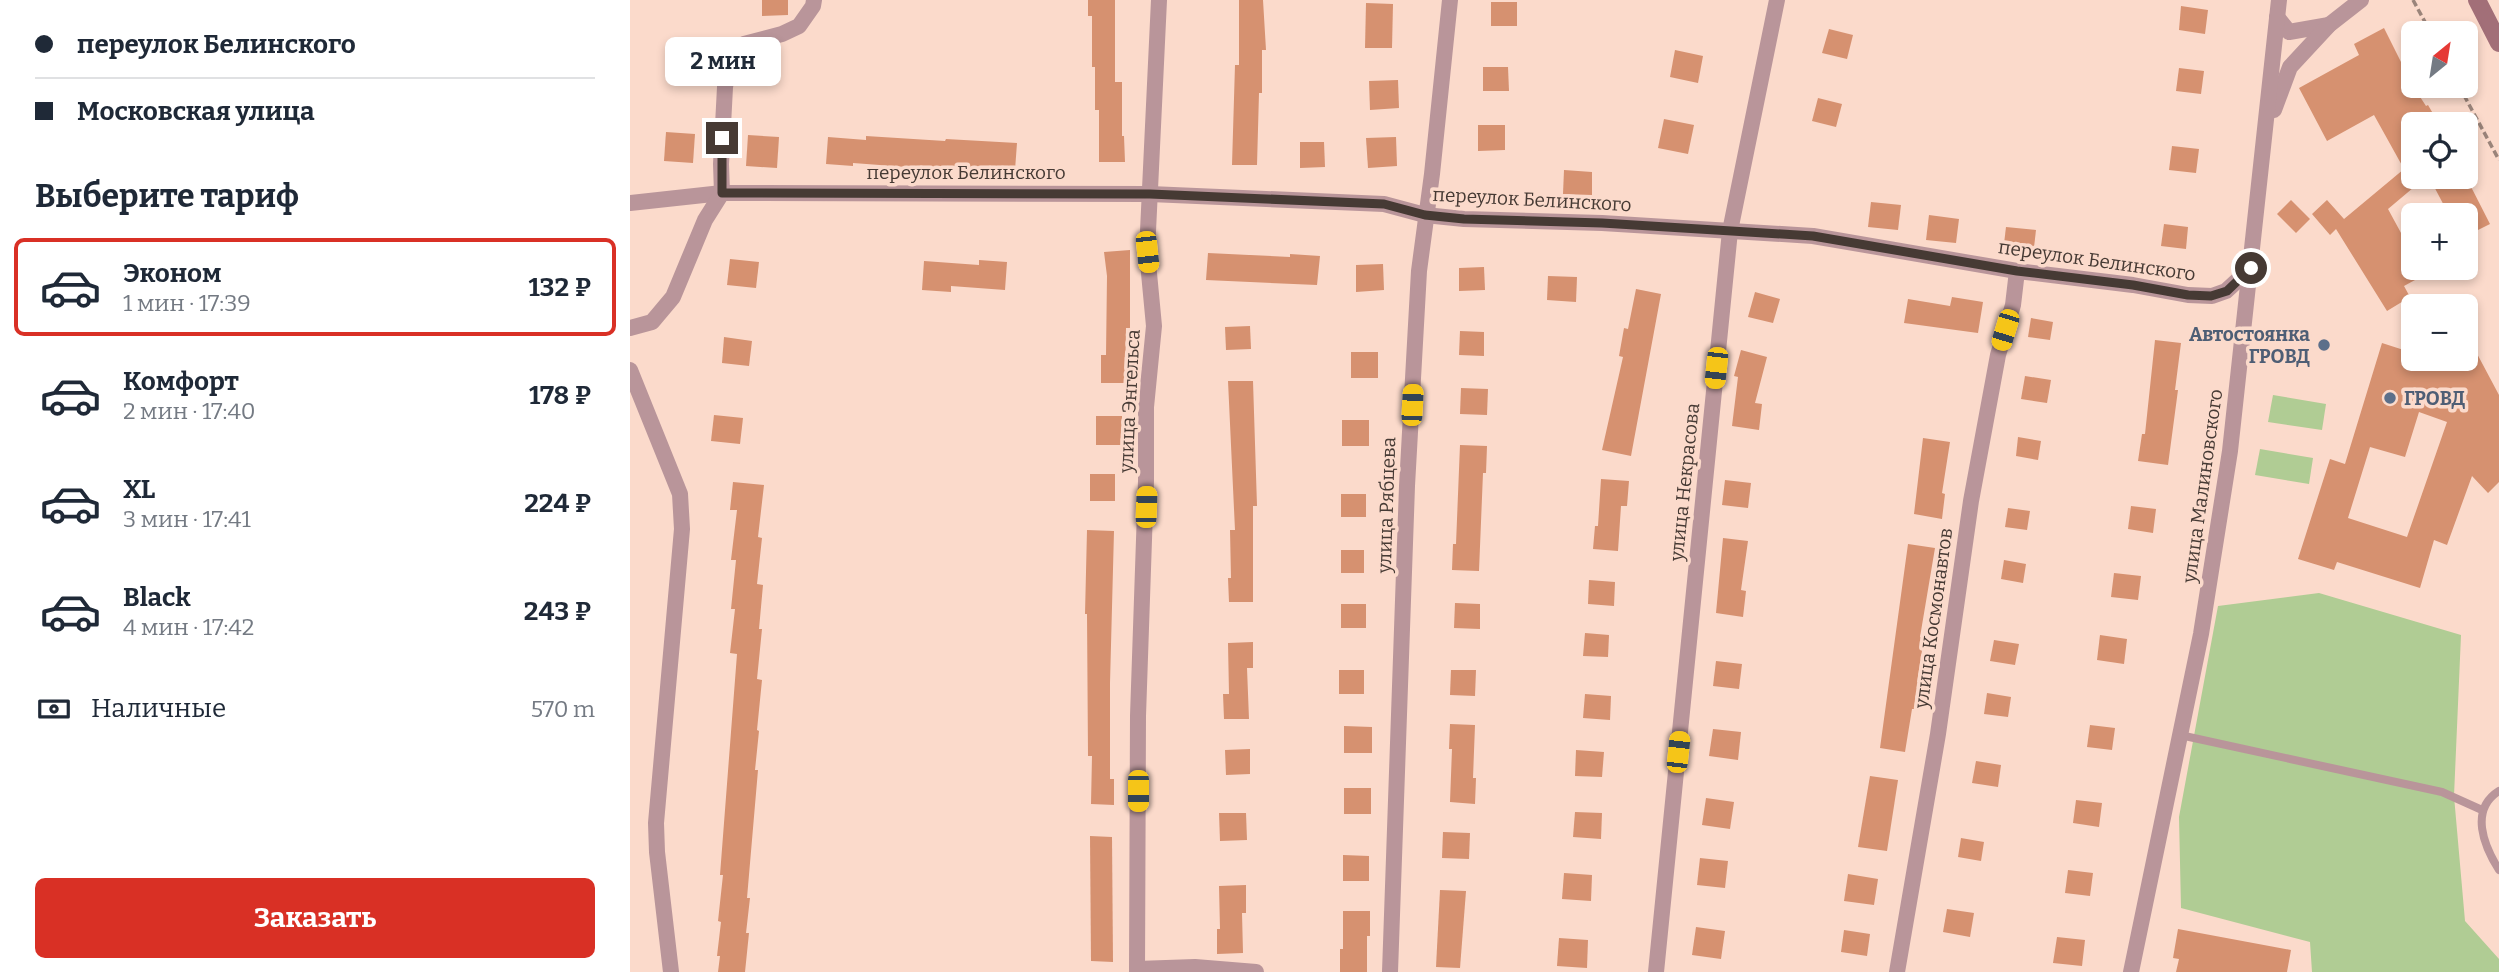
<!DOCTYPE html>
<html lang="ru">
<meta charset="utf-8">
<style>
:root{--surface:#fff;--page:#f2f2f3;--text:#1f2937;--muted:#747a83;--line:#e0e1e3;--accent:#d93025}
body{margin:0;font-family:Bitter,serif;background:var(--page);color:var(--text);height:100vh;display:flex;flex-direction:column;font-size:26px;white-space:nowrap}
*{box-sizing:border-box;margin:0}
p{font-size:23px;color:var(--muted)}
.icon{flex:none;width:38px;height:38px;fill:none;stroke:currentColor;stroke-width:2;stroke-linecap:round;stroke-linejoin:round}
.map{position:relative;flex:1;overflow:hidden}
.sheet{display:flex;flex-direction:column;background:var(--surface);width:630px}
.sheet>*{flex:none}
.hud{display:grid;align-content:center;height:154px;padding:0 35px;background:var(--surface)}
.needle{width:46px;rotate:30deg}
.tools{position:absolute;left:1771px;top:21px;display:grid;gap:14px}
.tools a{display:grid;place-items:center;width:77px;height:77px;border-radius:10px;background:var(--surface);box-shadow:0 4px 10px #0003;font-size:35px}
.end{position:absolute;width:32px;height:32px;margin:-16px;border:9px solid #463a34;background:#fff;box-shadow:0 0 0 4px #fff}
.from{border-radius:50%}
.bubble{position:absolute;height:49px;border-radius:10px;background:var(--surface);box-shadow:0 4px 10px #0003;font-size:23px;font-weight:700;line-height:49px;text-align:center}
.car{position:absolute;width:21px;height:42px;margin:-21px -10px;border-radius:9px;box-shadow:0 0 5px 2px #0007;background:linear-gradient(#f5c518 24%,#345 0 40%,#f5c518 0 76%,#345 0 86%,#f5c518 0)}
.hud b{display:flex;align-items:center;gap:24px;height:66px;font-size:26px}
.hud b+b{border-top:2px solid var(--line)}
.hud i{width:18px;height:18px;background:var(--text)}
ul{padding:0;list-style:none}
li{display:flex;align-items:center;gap:21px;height:98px;margin:0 14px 10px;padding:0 21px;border:4px solid transparent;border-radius:10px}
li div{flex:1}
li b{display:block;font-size:26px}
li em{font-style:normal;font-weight:700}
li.current{border-color:var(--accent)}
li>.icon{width:63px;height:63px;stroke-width:1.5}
h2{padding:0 35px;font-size:32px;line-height:84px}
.pay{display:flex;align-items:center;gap:18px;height:77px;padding:0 35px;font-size:26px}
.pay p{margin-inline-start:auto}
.primary-button{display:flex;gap:14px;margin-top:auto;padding:14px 35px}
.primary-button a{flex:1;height:80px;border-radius:10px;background:var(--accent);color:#fff;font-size:28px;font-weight:700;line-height:80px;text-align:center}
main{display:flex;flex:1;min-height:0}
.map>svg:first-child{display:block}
.green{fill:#b0cc94}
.building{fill:#d69170;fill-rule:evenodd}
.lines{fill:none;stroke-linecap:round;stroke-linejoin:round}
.path{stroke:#9a847a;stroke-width:3.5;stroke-dasharray:7 3.5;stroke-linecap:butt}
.lane{stroke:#b9959a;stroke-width:8}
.street{stroke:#b9959a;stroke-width:16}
.secondary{stroke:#a26f78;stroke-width:18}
.route{stroke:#463a34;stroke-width:9}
.service-dot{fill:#5c6f8a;stroke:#fbdacb;stroke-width:2.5}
.labels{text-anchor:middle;stroke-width:7;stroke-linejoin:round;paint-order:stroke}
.street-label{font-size:19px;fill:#463a34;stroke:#fbdacb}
.service-label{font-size:19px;font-weight:bold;fill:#4e5e75;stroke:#fbdacb;text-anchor:end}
</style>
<main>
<section class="sheet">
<div class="hud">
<b><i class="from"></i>переулок Белинского</b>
<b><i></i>Московская улица</b>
</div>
<h2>Выберите тариф</h2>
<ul>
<li class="current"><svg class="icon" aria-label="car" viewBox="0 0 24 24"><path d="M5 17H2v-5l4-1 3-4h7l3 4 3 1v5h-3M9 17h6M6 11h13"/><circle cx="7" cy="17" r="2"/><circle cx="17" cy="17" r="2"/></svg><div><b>Эконом</b><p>1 мин · 17:39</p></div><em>132 ₽</em></li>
<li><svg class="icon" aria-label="car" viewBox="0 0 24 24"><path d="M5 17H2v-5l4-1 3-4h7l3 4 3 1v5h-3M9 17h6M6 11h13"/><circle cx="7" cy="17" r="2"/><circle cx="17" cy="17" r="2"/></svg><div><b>Комфорт</b><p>2 мин · 17:40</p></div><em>178 ₽</em></li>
<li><svg class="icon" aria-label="car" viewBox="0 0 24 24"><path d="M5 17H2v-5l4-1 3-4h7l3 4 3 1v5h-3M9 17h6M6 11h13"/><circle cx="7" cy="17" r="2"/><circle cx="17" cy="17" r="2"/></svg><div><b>XL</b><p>3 мин · 17:41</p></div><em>224 ₽</em></li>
<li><svg class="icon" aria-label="car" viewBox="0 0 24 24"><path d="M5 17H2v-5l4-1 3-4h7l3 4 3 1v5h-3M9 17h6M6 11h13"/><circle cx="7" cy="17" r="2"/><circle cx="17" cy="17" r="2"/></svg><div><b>Black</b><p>4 мин · 17:42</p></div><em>243 ₽</em></li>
</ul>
<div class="pay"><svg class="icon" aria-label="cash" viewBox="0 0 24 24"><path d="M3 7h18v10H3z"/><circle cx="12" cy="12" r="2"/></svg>Наличные<p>570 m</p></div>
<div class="primary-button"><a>Заказать</a></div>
</section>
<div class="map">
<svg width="1869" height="972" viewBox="0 0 1869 972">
<rect width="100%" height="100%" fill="#fbdacb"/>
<g class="green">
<path d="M1643 395 1696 404 1692 430 1638 422Z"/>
<path d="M1630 449 1683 458 1679 484 1625 475Z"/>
<path d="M1689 593 1831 635 1824 796 1835 921 1869 959V972H1682L1680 942 1551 908 1549 817 1588 606Z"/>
</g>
<g class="building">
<path d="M132 0H158V15L132 16Z"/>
<path d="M458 0H485V82H492V136H494L495 162H469V110H465V67H462V16H458Z"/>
<path d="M609 0H633L636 50H632V93H629L627 165H602L605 65H609Z"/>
<rect x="861" y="2" width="26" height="24"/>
<path d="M736 3 763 4 762 48H735Z"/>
<path d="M1551 6 1578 10 1575 34 1549 30Z"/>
<path d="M1754 28 1783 86 1796 106 1798 105 1809 124H1783V177H1796L1758 209 1783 255V268H1807L1774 286 1780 297 1757 311 1706 229 1700 235 1682 214 1697 200 1714 219 1774 169 1744 115 1697 141 1669 88 1729 55 1724 44Z"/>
<path d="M1199 29 1223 35 1217 59 1192 53Z"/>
<path d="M1045 50 1073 56 1068 83 1040 77Z"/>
<path d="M853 67H878L879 91H853Z"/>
<path d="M1549 68 1574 71 1571 94 1546 91Z"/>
<path d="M768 80 769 108 740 110 739 81Z"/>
<path d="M1188 98 1212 104 1206 127 1182 121Z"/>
<path d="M1034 119 1064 125 1058 154 1028 148Z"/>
<path d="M848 125H875V150L848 151Z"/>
<path d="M36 132 65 134 63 163 34 161Z"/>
<path d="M118 135 149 137 147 168 116 166Z"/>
<path d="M236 136 315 141 316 139 387 143 385 170 343 167V169L303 167V169L223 163V166L196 164 198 137 236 140Z"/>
<path d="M766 137 767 166 738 168 736 138Z"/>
<path d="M670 142H694L695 167 670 168Z"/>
<path d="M1542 146 1569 149 1566 173 1539 170Z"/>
<path d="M934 170 962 172V195L933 194Z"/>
<path d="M1799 177H1836L1860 224 1836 236V215H1819Z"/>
<path d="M1661 200 1680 219 1666 233 1647 214Z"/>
<path d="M1241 202 1271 205 1268 230 1238 227Z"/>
<path d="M1299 215 1329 219 1326 243 1296 240Z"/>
<path d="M1534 224 1558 227 1556 249 1531 246Z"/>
<path d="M1376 227 1406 230 1403 256 1373 252Z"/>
<path d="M500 250V328H496L495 383H471V355H476L477 276 474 252Z"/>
<path d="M578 253 660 257V254L690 256 687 285 576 280Z"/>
<path d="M100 259 129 262 126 288 97 285Z"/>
<path d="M349 260 377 262 375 290 321 286V292L292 290 294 261 349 265Z"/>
<path d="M753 264 754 290 726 292V265Z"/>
<path d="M854 267 855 290 829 291V268Z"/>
<path d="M918 276 947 277 946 302 917 300Z"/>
<path d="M1006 289 1031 294 1001 456 972 450 993 357 989 356 994 328 998 329Z"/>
<path d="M1125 292 1150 299 1143 323 1118 317Z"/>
<path d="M1322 297 1353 302 1348 333 1274 323 1278 299 1320 306Z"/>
<path d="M1401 318 1423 322 1420 340 1398 337Z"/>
<path d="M620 326 621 349 596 350 595 327Z"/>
<path d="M830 331 854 332V356L829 355Z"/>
<path d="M1836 333 1869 395V482L1858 493 1842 476 1817 545 1804 540 1790 588 1707 562 1704 570 1668 559 1700 459 1715 464 1752 343 1783 353V359H1836ZM1789 412 1817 422 1777 537 1718 518 1740 447 1775 457Z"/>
<path d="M94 337 122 341 119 366 92 363Z"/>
<path d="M1525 340 1551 343 1545 390H1548L1538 465 1508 461 1512 434H1515Z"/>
<path d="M1111 350 1137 357 1125 403 1132 404 1129 430 1102 426 1108 377 1104 376Z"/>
<rect x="721" y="352" width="27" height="26"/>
<path d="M1395 376 1421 380 1417 403 1391 399Z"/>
<path d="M598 381H623L627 506H623V602H599L598 578H601L600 530H605Z"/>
<path d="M831 388 858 389 857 415 830 414Z"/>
<path d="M84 415 113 418 110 444 81 441Z"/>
<rect x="466" y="416" width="26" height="29"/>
<rect x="712" y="420" width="27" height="26"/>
<path d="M1388 437 1411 441 1408 460 1386 456Z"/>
<path d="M1293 438 1320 442 1312 493 1315 494 1312 519 1284 514Z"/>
<path d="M830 445 857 446 856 473H853L849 571 822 570 823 544H826Z"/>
<rect x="460" y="474" width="25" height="27"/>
<path d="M971 479 999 481 997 506H991L988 551 963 549 965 526H968Z"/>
<path d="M1095 480 1121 483 1118 508 1092 505Z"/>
<path d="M103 482 134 485 128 537 132 538 127 584 133 585 129 629H132L127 679 132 680 127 730 129 731 125 770H128L117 898H120L116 933H119L115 972H88L90 956H87L91 922 88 921 93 875H90L107 654 100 653 105 609H101L106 560H101L107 510H100Z"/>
<rect x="711" y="494" width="25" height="23"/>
<path d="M1501 506 1526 509 1523 533 1498 529Z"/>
<path d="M1378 508 1400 511 1397 530 1375 527Z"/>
<path d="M457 530 484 531 480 683V779H484V805L461 804 462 756H458L457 614H455Z"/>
<path d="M1093 538 1118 541 1111 590 1116 591 1113 617 1086 613Z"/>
<path d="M1278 544 1305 548 1290 637 1294 638 1287 682H1289L1285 709H1282L1275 752 1250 748Z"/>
<rect x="711" y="550" width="23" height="23"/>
<path d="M1374 560 1396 564 1393 583 1371 579Z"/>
<path d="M1484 573 1511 576 1508 600 1481 597Z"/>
<path d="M959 580 985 582 984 606 958 604Z"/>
<path d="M825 603 850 604V629L824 628Z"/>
<rect x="711" y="604" width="25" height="24"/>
<path d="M955 633 979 635 978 657 953 656Z"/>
<path d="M1470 635 1497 639 1494 664 1467 660Z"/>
<path d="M1364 640 1389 644 1385 665 1360 661Z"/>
<path d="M623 642V668H617L619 719H594L593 694H599L598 643Z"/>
<path d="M1086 661 1112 664 1109 689 1083 686Z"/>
<rect x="709" y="670" width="25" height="24"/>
<path d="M821 670H846L845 696 820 695Z"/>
<path d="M1357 693 1381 697 1378 717 1354 714Z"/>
<path d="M955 694 981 696 980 720 953 718Z"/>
<path d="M820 724 845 725 843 778H846L845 804 820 802 822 749H819Z"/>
<path d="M1460 725 1485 728 1482 750 1457 747Z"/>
<path d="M714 726 742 727V753H714Z"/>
<path d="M1083 729 1111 732 1108 760 1079 756Z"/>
<path d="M620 749V774L596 775 595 750Z"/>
<path d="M946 750 974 752 972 777 945 776Z"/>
<path d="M1346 761 1371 765 1368 787 1342 783Z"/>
<path d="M1240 776 1268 780 1257 851 1228 847Z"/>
<rect x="714" y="788" width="27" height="26"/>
<path d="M1076 798 1104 802 1100 829 1072 825Z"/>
<path d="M1446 800 1472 803 1469 827 1443 823Z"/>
<path d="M945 812 972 813 971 839 943 837Z"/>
<path d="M589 813H616L617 840 590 841Z"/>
<path d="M813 832 840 833 839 859 812 858Z"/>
<path d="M460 836 482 837 483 962 461 961Z"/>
<path d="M1331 838 1354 842 1351 861 1328 857Z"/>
<path d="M713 855 739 856V881H713Z"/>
<path d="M1070 858 1098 861 1095 888 1067 885Z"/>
<path d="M1438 870 1463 873 1460 896 1435 893Z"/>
<path d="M934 873 962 875 961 901 932 899Z"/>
<path d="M1218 874 1248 879 1244 905 1214 901Z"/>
<path d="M616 885V913H612L613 953 587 954V929H590L589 886Z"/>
<path d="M810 890 836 891 830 968 806 967Z"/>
<path d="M1317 909 1344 913 1340 937 1313 932Z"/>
<path d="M713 911H740V936H737V972H710V949H713Z"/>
<path d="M1066 927 1095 931 1091 959 1062 955Z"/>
<path d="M1548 929 1661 950 1657 972H1546L1549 959 1543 958Z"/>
<path d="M1214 930 1240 934 1237 956 1211 952Z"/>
<path d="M1427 937 1455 940 1452 966 1423 963Z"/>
<path d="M929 938 958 940 957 968 927 966Z"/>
</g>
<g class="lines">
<g class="path">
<path d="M1783 0 1801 33"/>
<path d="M1829 86 1869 160"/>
</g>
<g class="lane">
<path d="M1550 735 1812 792 1852 810"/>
<path d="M1869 791C1839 810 1854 846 1869 870"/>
</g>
<g class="street">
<path d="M1647 17 1659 32 1699 25"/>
<path d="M1644 110 1660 67 1699 25 1731 0"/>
<path d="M0 203 92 193 520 194 754 204 795 215 834 219 972 223 1183 236 1387 271 1503 285 1558 295 1582 296 1596 291 1621 268"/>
<path d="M0 328 22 322 43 297 75 220 92 193 91 164 95 87 100 61 114 44 152 34 169 26 183 6 184 0"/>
<path d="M0 370 50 494 52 529 26 823 27 852 41 972"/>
<path d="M507 969 565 967 626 972"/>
<path d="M507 972 508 716 516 481V407L524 326 517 252 529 0"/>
<path d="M760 972 777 486 789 271 802 174 820 0"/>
<path d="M1026 972 1100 231 1147 0"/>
<path d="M1267 972 1308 734 1341 501 1368 355 1383 305 1387 271"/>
<path d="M1501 972 1571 634 1600 451 1649 0"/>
</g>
<path class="secondary" d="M1847 0 1869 43"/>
</g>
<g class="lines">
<path class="route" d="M92 138V193L520 194 754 204 795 215 834 219 972 223 1183 236 1387 271 1503 285 1558 295 1581 296 1597 291 1621 268"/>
</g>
<g class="service-dot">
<circle cx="1694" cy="345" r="7"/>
<circle cx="1760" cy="398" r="7"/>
</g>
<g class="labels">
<g class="street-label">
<text x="336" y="179">переулок Белинского</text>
<text transform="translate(902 199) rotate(3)" y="7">переулок Белинского</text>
<text transform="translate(1467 260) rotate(8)" y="7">переулок Белинского</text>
<text transform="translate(499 401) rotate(-87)" y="7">улица Энгельса</text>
<text transform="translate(1054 482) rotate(-84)" y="7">улица Некрасова</text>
<text transform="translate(1572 486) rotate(-82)" y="7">улица Малиновского</text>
<text transform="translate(756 505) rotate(-88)" y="7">улица Рябцева</text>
<text transform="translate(1303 618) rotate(-82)" y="7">улица Космонавтов</text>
</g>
<g class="service-label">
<text x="1680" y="341">Автостоянка<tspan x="1680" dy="22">ГРОВД</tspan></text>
<text x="1774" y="405" text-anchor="start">ГРОВД</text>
</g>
</g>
</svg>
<div class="tools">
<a><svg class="needle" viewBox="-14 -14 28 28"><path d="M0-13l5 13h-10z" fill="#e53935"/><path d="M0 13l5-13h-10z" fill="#747a83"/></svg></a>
<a><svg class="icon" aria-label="locate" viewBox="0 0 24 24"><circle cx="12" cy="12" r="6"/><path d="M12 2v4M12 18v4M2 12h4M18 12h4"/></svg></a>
<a>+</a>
<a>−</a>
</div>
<i class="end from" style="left:1621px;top:268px"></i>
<i class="end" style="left:92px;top:138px"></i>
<div class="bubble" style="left:35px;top:37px;width:116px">2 мин</div>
<i class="car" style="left:517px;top:252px;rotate:174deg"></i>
<i class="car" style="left:1375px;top:330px;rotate:197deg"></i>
<i class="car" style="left:1086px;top:368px;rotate:186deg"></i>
<i class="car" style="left:782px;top:405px;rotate:3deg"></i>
<i class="car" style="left:516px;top:507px;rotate:2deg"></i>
<i class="car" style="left:1048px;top:752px;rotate:6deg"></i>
<i class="car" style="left:508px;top:791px;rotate:180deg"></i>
</div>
</main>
